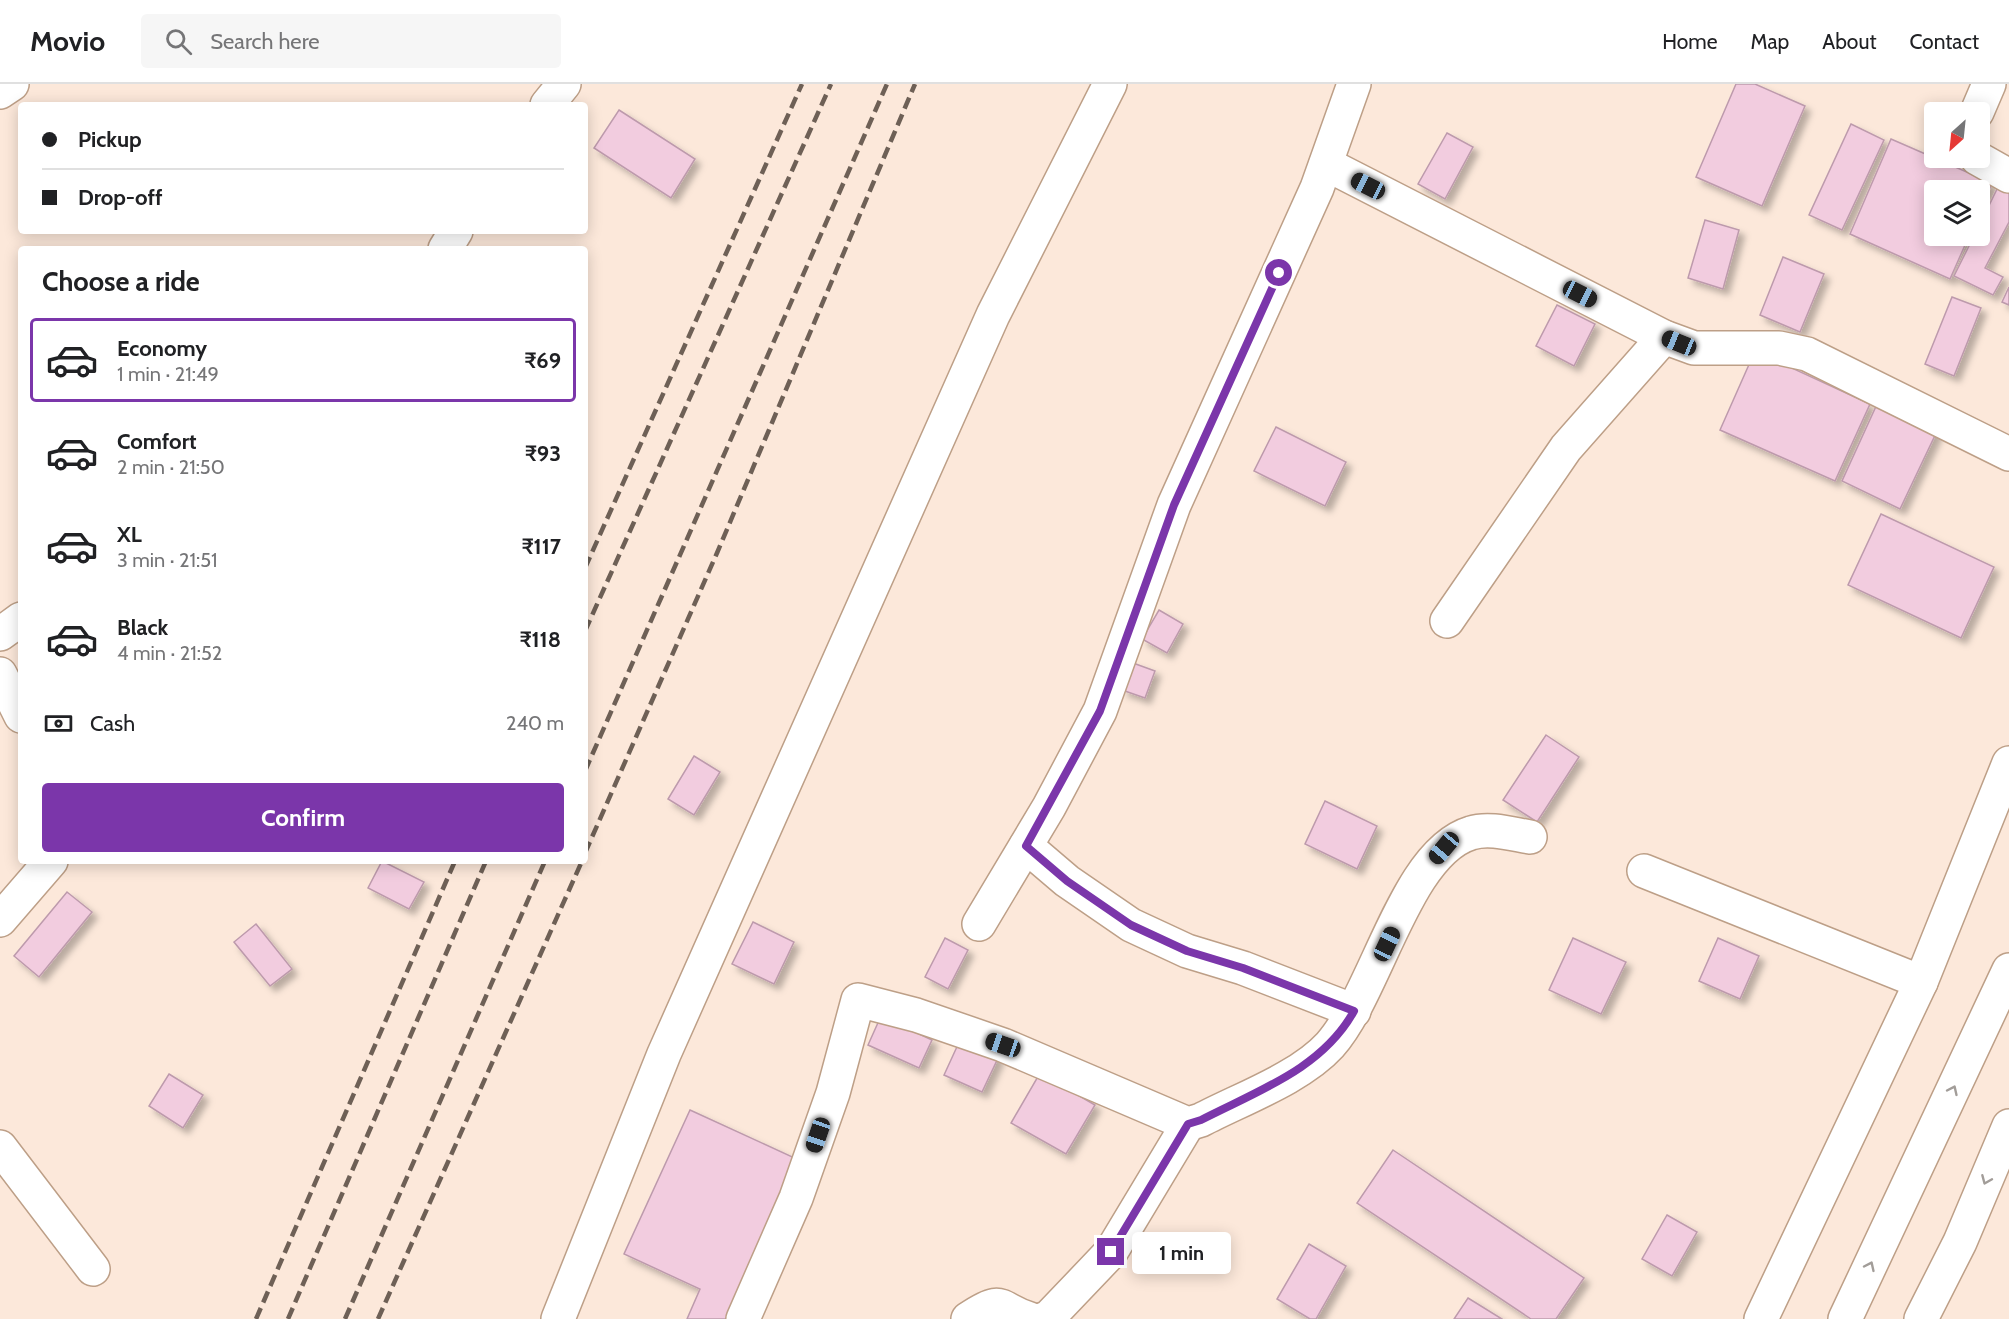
<!DOCTYPE html>
<meta charset="utf-8">
<style>
:root{--surface:#fff;--page:#f6f6f6;--text:#202124;--muted:#757577;--line:#e0e0e0;--accent:#7b36aa}
body{margin:0;font-family:Cabin,sans-serif;background:var(--page);color:var(--text);height:100vh;display:flex;flex-direction:column;font-size:22px;white-space:nowrap}
*{box-sizing:border-box;margin:0}
p{font-size:20px;color:var(--muted)}
.icon{flex:none;width:33px;height:33px;fill:none;stroke:currentColor;stroke-width:2;stroke-linecap:round;stroke-linejoin:round}
.map{position:relative;flex:1;overflow:hidden}
.drawer{position:absolute;left:18px;top:162px;width:570px;height:618px;display:flex;flex-direction:column;background:var(--surface);border-radius:6px;box-shadow:0 3px 15px #0003}
.drawer>*{flex:none}
.hud{position:absolute;left:18px;top:18px;width:570px;height:132px;border-radius:6px;box-shadow:0 3px 15px #0003;display:grid;align-content:center;height:132px;padding:0 24px;background:var(--surface)}
.needle{width:39px;rotate:207deg}
.fabs{position:absolute;left:1924px;top:18px;display:grid;gap:12px}
.fabs a{display:grid;place-items:center;width:66px;height:66px;border-radius:6px;background:var(--surface);box-shadow:0 3px 15px #0003;font-size:30px}
.end{position:absolute;width:27px;height:27px;margin:-14px;border:8px solid #7b36aa;background:#fff;box-shadow:0 0 0 3px #fff}
.from{border-radius:50%}
.bubble{position:absolute;height:42px;border-radius:6px;background:var(--surface);box-shadow:0 3px 15px #0003;font-size:20px;font-weight:700;line-height:42px;text-align:center}
.car{position:absolute;width:18px;height:36px;margin:-18px -9px;border-radius:8px;box-shadow:0 0 4px 2px #0007;background:linear-gradient(#222 24%,#8ab4d8 0 40%,#222 0 76%,#8ab4d8 0 86%,#222 0)}
.hud b{display:flex;align-items:center;gap:21px;height:57px;font-size:22px}
.hud b+b{border-top:2px solid var(--line)}
.hud i{width:15px;height:15px;background:var(--text)}
ul{padding:0;list-style:none}
li{display:flex;align-items:center;gap:18px;height:84px;margin:0 12px 9px;padding:0 12px;border:3px solid transparent;border-radius:6px}
li div{flex:1}
li b{display:block;font-size:22px}
li em{font-style:normal;font-weight:700}
li.active{border-color:var(--accent)}
li>.icon{width:54px;height:54px;stroke-width:1.5}
h2{padding:0 24px;font-size:27px;line-height:72px}
.pay{display:flex;align-items:center;gap:15px;height:66px;padding:0 24px;font-size:22px}
.pay p{margin-inline-start:auto}
.cta{display:flex;gap:12px;margin-top:auto;padding:12px 24px}
.cta a{flex:1;height:69px;border-radius:6px;background:var(--accent);color:#fff;font-size:24px;font-weight:700;line-height:69px;text-align:center}
header{display:flex;align-items:center;gap:36px;box-sizing:border-box;height:84px;padding:0 30px;background:var(--surface);border-bottom:2px solid var(--line)}
header strong{font-size:28px}
nav{display:flex;gap:33px;margin-inline-start:auto;font-size:21px}
.search{width:420px;height:54px;background:var(--page);display:flex;align-items:center;gap:15px;box-sizing:border-box;padding:0 21px;border-radius:6px;color:var(--muted);font-size:22px}
.map>svg:first-child{display:block}
.building{fill:#f2ccdf;stroke:#bd9aac;stroke-width:1.5;filter:url(#shadow)}
.lines{fill:none;stroke-linecap:round;stroke-linejoin:round}
.minor-casing{stroke:#bd9f87;stroke-width:36}
.minor{stroke:#fff;stroke-width:33}
.rail{stroke:#6e6056;stroke-width:4.5;stroke-dasharray:12 6;stroke-linecap:butt}
.oneway{stroke:#a29d99}
.route{stroke:#7b36aa;stroke-width:8}
</style>
<header>
<strong>Movio</strong>
<div class="search"><svg class="icon" aria-label="search" viewBox="0 0 24 24"><circle cx="10" cy="10" r="6"/><path d="M15 15l6 6"/></svg>Search here</div>
<nav><a>Home</a><a>Map</a><a>About</a><a>Contact</a></nav>
</header>
<div class="map">
<svg width="2009" height="1235" viewBox="0 0 2009 1235">
<defs>
<filter id="shadow"><feDropShadow dx="5.5" dy="5.5" stdDeviation="3" flood-color="#0004"/></filter>
</defs>
<rect width="100%" height="100%" fill="#fce8da"/>
<g class="building">
<path d="M1736 0H1755L1805 22 1762 122 1696 93Z"/>
<path d="M619 26 695 75 671 114 594 64Z"/>
<path d="M1851 40 1884 56 1842 146 1809 131Z"/>
<path d="M1447 49 1473 63 1445 115 1418 100Z"/>
<path d="M1891 55 1992 99 1980 127V106H1935V152H1969L1950 195 1850 150Z"/>
<path d="M2001 97 2009 101V138L1985 184 2003 193 1993 211 1954 192 1974 152H1980V140Z"/>
<path d="M1705 136 1739 146 1723 205 1688 194Z"/>
<path d="M1783 173 1824 190 1800 248 1760 231Z"/>
<path d="M2009 203V221L2002 218Z"/>
<path d="M1952 213 1981 224 1954 292 1925 280Z"/>
<path d="M1557 221 1595 240 1574 282 1536 262Z"/>
<path d="M1755 267 1870 320 1835 397 1720 346Z"/>
<path d="M1878 318 1938 345 1900 425 1842 397Z"/>
<path d="M1276 343 1346 378 1325 422 1254 387Z"/>
<path d="M1881 430 1994 483 1961 554 1848 501Z"/>
<path d="M1159 526 1183 540 1167 569 1142 555Z"/>
<path d="M1133 579 1155 587 1145 614 1122 606Z"/>
<path d="M1546 651 1579 673 1537 738 1503 716Z"/>
<path d="M694 672 720 688 694 731 668 715Z"/>
<path d="M1325 717 1377 742 1357 785 1305 760Z"/>
<path d="M382 777 424 798 409 825 368 804Z"/>
<path d="M67 808 92 828 39 893 14 872Z"/>
<path d="M753 838 794 858 774 900 732 880Z"/>
<path d="M256 840 292 885 270 902 234 858Z"/>
<path d="M945 854 968 866 948 905 925 893Z"/>
<path d="M1573 854 1626 878 1601 930 1549 906Z"/>
<path d="M1718 854 1759 872 1740 915 1699 897Z"/>
<path d="M881 932 932 956 919 984 868 961Z"/>
<path d="M961 954 999 972 982 1008 944 991Z"/>
<path d="M1040 989 1095 1021 1066 1070 1011 1039Z"/>
<path d="M169 990 203 1011 183 1044 149 1022Z"/>
<path d="M690 1026 799 1076 726 1235H687L700 1205 624 1170Z"/>
<path d="M1393 1066 1584 1194 1556 1235H1531L1357 1119Z"/>
<path d="M1667 1131 1697 1148 1672 1192 1642 1175Z"/>
<path d="M1309 1160 1346 1182 1316 1235H1310L1277 1215Z"/>
<path d="M1468 1214 1502 1235H1454Z"/>
</g>
<g class="lines">
<g class="minor-casing">
<g id="minor">
<path d="M0 8 12 0"/>
<path d="M547 21 564 0"/>
<path d="M1977 28 1989 0"/>
<path d="M1977 74 2009 92"/>
<path d="M1326 80 1664 253 1694 264H1779L1807 270 2009 370"/>
<path d="M445 165 456 147"/>
<path d="M1447 537 1566 364 1664 253"/>
<path d="M0 550 21 535"/>
<path d="M0 590 21 632"/>
<path d="M1026 762 1067 797 1131 841 1187 867 1243 884 1354 927"/>
<path d="M1644 787 1921 898"/>
<path d="M0 836 51 777"/>
<path d="M979 840 1049 723 1100 627 1174 421 1317 104 1354 0"/>
<path d="M0 1063 93 1185"/>
<path d="M558 1235 664 970 993 231 1110 0"/>
<path d="M743 1235 796 1114 833 1009 858 916 916 931 1003 961 1188 1040 1201 1036C1241 1015 1300 994 1330 961 1377 908 1405 769 1471 749 1489 743 1512 750 1530 753"/>
<path d="M968 1235C1005 1210 997 1225 1030 1235"/>
<path d="M1044 1235 1049 1233 1111 1168 1188 1040"/>
<path d="M1761 1235 1921 898 2009 679"/>
<path d="M1845 1235 2009 886"/>
<path d="M1921 1235 1960 1158 2009 1042"/>
</g>
</g>
<use href="#minor" class="minor"/>
<g class="rail">
<path d="M585 484 802 0"/>
<path d="M585 547 831 0"/>
<path d="M585 687 887 0"/>
<path d="M585 769 717 469 915 0"/>
<path d="M256 1235 455 777"/>
<path d="M288 1235 486 777"/>
<path d="M345 1235 545 777"/>
<path d="M378 1235 582 777"/>
</g>
</g>
<defs><path id="oneway-chevron" d="M-2-3.5L2.5 0L-2 3.5" fill="none" stroke-width="1.6" stroke-linecap="round" stroke-linejoin="round" transform="scale(1.5)"/></defs>
<g class="oneway">
<use href="#oneway-chevron" transform="translate(1953 1006) rotate(-65)"/>
<use href="#oneway-chevron" transform="translate(1986 1096) rotate(113)"/>
<use href="#oneway-chevron" transform="translate(1870 1182) rotate(-65)"/>
</g>
<g class="lines">
<path class="route" d="M1111 1168 1188 1040 1201 1036C1257 1007 1322 985 1354 927L1243 884 1187 867 1131 841 1067 797 1026 762 1100 627 1174 421 1279 189"/>
</g>
</svg>
<div class="fabs">
<a><svg class="needle" viewBox="-14 -14 28 28"><path d="M0-13l5 13h-10z" fill="#e53935"/><path d="M0 13l5-13h-10z" fill="#757577"/></svg></a>
<a><svg class="icon" aria-label="layers" viewBox="0 0 24 24"><path d="M12 4l9 5-9 5-9-5zM3 14l9 5 9-5"/></svg></a>
</div>
<i class="end from" style="left:1279px;top:189px"></i>
<i class="end" style="left:1111px;top:1168px"></i>
<div class="bubble" style="left:1132px;top:1148px;width:99px">1 min</div>
<i class="car" style="left:1368px;top:102px;rotate:297deg"></i>
<i class="car" style="left:1580px;top:210px;rotate:117deg"></i>
<i class="car" style="left:1679px;top:259px;rotate:292deg"></i>
<i class="car" style="left:1444px;top:764px;rotate:220deg"></i>
<i class="car" style="left:1387px;top:860px;rotate:25deg"></i>
<i class="car" style="left:1003px;top:961px;rotate:289deg"></i>
<i class="car" style="left:818px;top:1051px;rotate:199deg"></i>
<div class="hud">
<b><i class="from"></i>Pickup</b>
<b><i></i>Drop-off</b>
</div>
<section class="drawer">
<h2>Choose a ride</h2>
<ul>
<li class="active"><svg class="icon" aria-label="car" viewBox="0 0 24 24"><path d="M5 17H2v-5l4-1 3-4h7l3 4 3 1v5h-3M9 17h6M6 11h13"/><circle cx="7" cy="17" r="2"/><circle cx="17" cy="17" r="2"/></svg><div><b>Economy</b><p>1 min · 21:49</p></div><em>₹69</em></li>
<li><svg class="icon" aria-label="car" viewBox="0 0 24 24"><path d="M5 17H2v-5l4-1 3-4h7l3 4 3 1v5h-3M9 17h6M6 11h13"/><circle cx="7" cy="17" r="2"/><circle cx="17" cy="17" r="2"/></svg><div><b>Comfort</b><p>2 min · 21:50</p></div><em>₹93</em></li>
<li><svg class="icon" aria-label="car" viewBox="0 0 24 24"><path d="M5 17H2v-5l4-1 3-4h7l3 4 3 1v5h-3M9 17h6M6 11h13"/><circle cx="7" cy="17" r="2"/><circle cx="17" cy="17" r="2"/></svg><div><b>XL</b><p>3 min · 21:51</p></div><em>₹117</em></li>
<li><svg class="icon" aria-label="car" viewBox="0 0 24 24"><path d="M5 17H2v-5l4-1 3-4h7l3 4 3 1v5h-3M9 17h6M6 11h13"/><circle cx="7" cy="17" r="2"/><circle cx="17" cy="17" r="2"/></svg><div><b>Black</b><p>4 min · 21:52</p></div><em>₹118</em></li>
</ul>
<div class="pay"><svg class="icon" aria-label="cash" viewBox="0 0 24 24"><path d="M3 7h18v10H3z"/><circle cx="12" cy="12" r="2"/></svg>Cash<p>240 m</p></div>
<div class="cta"><a>Confirm</a></div>
</section>
</div>
